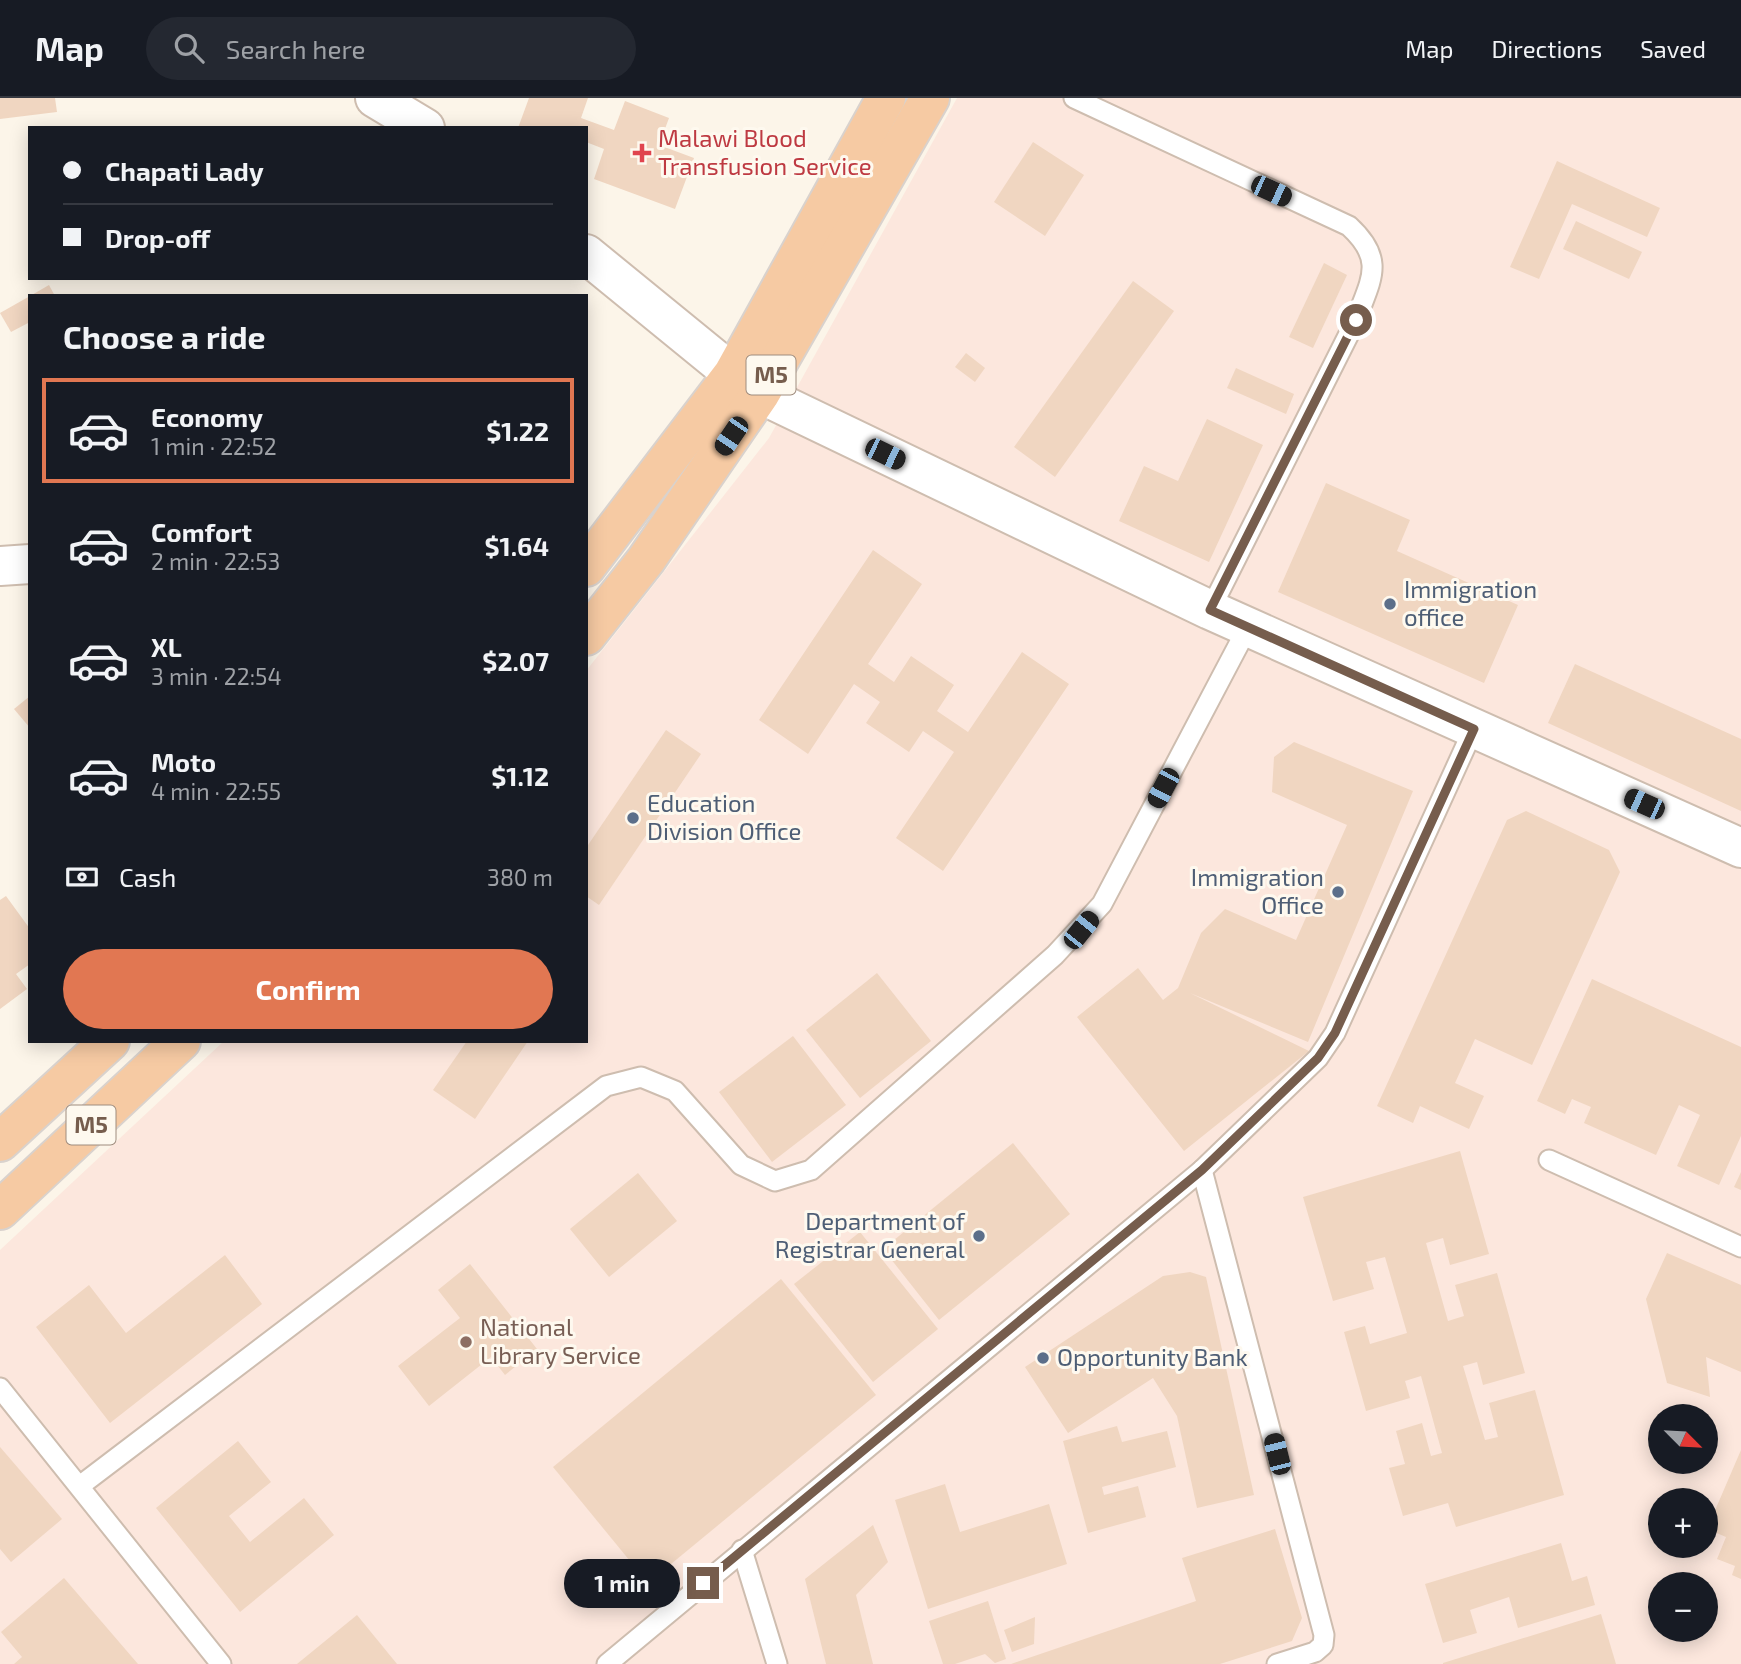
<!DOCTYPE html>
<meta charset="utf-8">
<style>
:root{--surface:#171b24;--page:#242831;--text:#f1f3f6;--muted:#9ea1a6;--line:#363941;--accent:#e17752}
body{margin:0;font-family:"Exo 2",sans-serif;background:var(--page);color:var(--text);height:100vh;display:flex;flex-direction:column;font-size:26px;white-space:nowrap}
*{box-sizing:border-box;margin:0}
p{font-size:23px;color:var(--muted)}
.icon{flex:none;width:38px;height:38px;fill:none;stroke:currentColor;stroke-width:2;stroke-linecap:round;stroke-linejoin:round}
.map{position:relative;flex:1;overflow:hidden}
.side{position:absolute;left:28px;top:196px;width:560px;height:749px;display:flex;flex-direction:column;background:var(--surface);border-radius:0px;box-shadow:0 4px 18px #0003}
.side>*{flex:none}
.top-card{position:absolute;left:28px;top:28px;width:560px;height:154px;border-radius:0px;box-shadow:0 4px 18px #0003;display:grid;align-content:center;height:154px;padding:0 35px;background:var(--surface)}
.needle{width:46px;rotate:114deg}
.tools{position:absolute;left:1648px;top:1306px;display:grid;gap:14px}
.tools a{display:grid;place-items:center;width:70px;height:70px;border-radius:50%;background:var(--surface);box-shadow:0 4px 18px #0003;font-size:35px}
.end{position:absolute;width:32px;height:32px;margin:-16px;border:9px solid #765d4d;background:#fff;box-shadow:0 0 0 4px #fff}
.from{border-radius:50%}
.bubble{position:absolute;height:49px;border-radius:24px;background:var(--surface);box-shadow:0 4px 18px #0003;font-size:23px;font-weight:700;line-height:49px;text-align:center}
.car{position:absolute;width:21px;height:42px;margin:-21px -10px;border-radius:9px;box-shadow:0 0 5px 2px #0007;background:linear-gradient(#222 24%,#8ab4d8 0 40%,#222 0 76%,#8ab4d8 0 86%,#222 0)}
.top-card b{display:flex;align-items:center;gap:24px;height:66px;font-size:26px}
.top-card b+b{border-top:2px solid var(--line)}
.top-card i{width:18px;height:18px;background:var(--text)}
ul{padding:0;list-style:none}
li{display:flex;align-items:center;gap:21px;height:105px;margin:0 14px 10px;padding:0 21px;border:4px solid transparent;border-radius:0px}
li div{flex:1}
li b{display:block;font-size:26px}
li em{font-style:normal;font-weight:700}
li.on{border-color:var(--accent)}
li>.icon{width:63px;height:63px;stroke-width:1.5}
h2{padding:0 35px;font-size:32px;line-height:84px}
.pay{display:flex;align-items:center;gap:18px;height:77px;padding:0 35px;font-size:26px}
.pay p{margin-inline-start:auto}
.button{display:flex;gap:14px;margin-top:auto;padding:14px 35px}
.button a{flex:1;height:80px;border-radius:42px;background:var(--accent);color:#fff;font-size:28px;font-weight:700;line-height:80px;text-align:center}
header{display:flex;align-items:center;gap:42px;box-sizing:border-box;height:98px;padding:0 35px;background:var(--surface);border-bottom:2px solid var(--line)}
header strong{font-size:33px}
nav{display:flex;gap:38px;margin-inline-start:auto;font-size:24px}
.search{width:490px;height:63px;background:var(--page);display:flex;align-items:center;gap:18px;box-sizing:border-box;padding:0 24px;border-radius:38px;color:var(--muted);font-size:26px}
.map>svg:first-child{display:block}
.commercial{fill:#fce7dd;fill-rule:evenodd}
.building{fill:#f0d6c1}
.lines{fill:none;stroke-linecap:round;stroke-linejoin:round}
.service-casing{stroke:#cebdaf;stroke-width:23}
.minor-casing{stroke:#cebdaf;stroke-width:42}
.trunk-casing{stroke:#d9d2cd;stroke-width:42}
.service{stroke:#fff;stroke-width:19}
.minor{stroke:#fff;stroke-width:38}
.trunk{stroke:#f6caa3;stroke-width:38}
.route{stroke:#765d4d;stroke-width:9}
.health-dot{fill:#e0444e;stroke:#fef9ef;stroke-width:2.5}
.service-dot{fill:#5c6f8a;stroke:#fef9ef;stroke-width:2.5}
.education-dot{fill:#8d6e63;stroke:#fef9ef;stroke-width:2.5}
.labels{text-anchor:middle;stroke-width:6;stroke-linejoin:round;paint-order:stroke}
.shield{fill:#fef9ef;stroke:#9f8c7e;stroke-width:2}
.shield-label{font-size:23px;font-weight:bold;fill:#765d4d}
.health-label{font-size:24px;fill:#be3a42;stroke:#fef9ef;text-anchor:start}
.service-label{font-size:24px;fill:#4e5e75;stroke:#fef9ef;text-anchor:start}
.education-label{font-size:24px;fill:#785e54;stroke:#fef9ef;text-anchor:start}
</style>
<header>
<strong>Map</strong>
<div class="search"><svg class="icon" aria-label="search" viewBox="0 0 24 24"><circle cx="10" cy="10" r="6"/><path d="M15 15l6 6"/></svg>Search here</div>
<nav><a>Map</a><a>Directions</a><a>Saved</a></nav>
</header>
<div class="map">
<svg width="1741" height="1566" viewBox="0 0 1741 1566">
<rect width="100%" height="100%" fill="#fcf5e9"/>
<path class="commercial" d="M957 0H1741V1566H0V1152L224 943H586V573L769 340ZM1661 1318H1706V1363H1661ZM1661 1402H1706V1447H1661ZM1661 1486H1706V1531H1661Z"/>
<g class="building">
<path d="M0 0H55L57 14 0 21Z"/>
<path d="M529 0H588L581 20 614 32 625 3 669 20 659 47 694 60 675 111 594 81 604 51 586 44V30H518Z"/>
<path d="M1033 44 1084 77 1045 138 994 104Z"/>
<path d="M1557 63 1660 110 1647 139 1572 106 1539 181 1510 169Z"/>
<path d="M1576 123 1642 154 1629 181 1563 151Z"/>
<path d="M1324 165 1347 177 1313 250 1289 239Z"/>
<path d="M1133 183 1174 213 1055 379 1014 349Z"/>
<path d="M49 187 55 198H30Z"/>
<path d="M30 198V224L11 234 0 215Z"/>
<path d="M966 255 985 270 975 284 955 269Z"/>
<path d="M1236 270 1294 296 1286 316 1227 290Z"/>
<path d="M1207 321 1263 347 1209 464 1119 423 1144 368 1178 383Z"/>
<path d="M1326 385 1410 422 1397 453 1518 507 1484 585 1278 494Z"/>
<path d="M873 452 922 486 868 566 894 584 911 558 954 587 937 613 968 634 1022 554 1069 586 943 773 896 740 954 654 923 633 909 654 866 625 880 604 854 586 808 656 759 622Z"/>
<path d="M1575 566 1741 641V713L1548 625Z"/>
<path d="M30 598V630L14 611Z"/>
<path d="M666 632 701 656 599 807 586 798V750Z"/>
<path d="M1294 644 1413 693 1308 944 1190 895 1309 953 1184 1053 1077 919 1138 870 1163 902 1178 890 1201 835 1225 811 1296 842 1347 727 1272 694 1274 659Z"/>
<path d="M1526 713 1609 752 1620 774 1532 967 1475 941 1455 985 1484 998 1469 1031 1420 1008 1413 1025 1377 1008 1507 722Z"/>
<path d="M6 798 30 831V866L16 876 27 891 0 911V802Z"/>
<path d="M877 875 931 943 860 1000 806 932Z"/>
<path d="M1592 881 1741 949V1038L1719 1087 1677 1068 1700 1017 1679 1007 1656 1057 1584 1025 1591 1009 1572 1001 1565 1016 1537 1003Z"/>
<path d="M793 938 846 1007 772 1064 719 994Z"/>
<path d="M467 943H528L475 1021 433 992Z"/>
<path d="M1013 1045 1070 1116 939 1222 883 1151Z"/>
<path d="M1460 1053 1489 1156 1450 1167 1443 1140 1426 1145 1448 1223 1464 1218 1455 1187 1497 1175 1525 1275 1483 1287 1477 1264 1463 1268 1485 1342 1498 1339 1489 1305 1535 1292 1564 1397 1456 1429 1448 1405 1403 1418 1389 1370 1405 1366 1396 1333 1422 1325 1431 1358 1442 1355 1421 1278 1405 1283 1410 1300 1366 1313 1344 1234 1365 1228 1370 1246 1407 1235 1385 1159 1366 1164 1374 1191 1333 1203 1303 1099Z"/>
<path d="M1741 1074V1092L1734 1089Z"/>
<path d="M638 1075 677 1123 609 1179 570 1131Z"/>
<path d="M860 1134 938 1231 873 1284 794 1186Z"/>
<path d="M1667 1155 1741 1187V1274L1706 1259 1710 1299 1667 1285 1646 1201Z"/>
<path d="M225 1157 262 1206 110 1325 36 1229 89 1187 126 1235Z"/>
<path d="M470 1166 537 1251 505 1277 491 1259 429 1308 398 1268 460 1220 438 1192Z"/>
<path d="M1190 1174 1206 1179 1254 1397 1197 1410 1177 1318 1153 1280 1068 1335 1025 1269 1163 1178Z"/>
<path d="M781 1181 876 1297 648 1485 553 1369Z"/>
<path d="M1117 1328 1122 1344 1167 1333 1176 1369 1102 1389 1104 1397 1138 1388 1146 1419 1088 1435 1063 1343Z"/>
<path d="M238 1343 271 1384 229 1418 250 1444 304 1400 334 1437 240 1514 156 1410Z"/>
<path d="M0 1349 62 1421 11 1464 0 1451Z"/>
<path d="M1741 1352V1481L1732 1477 1735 1468 1717 1461 1726 1439 1707 1431Z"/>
<path d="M945 1386 960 1434 1049 1406 1067 1466 928 1511 895 1402Z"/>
<path d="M873 1427 888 1464 856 1497 873 1566H826L805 1481Z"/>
<path d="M1275 1431 1302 1520 1292 1543 1220 1566H1011L1196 1503 1182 1460Z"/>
<path d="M1561 1445 1572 1483 1587 1478 1595 1507 1518 1530 1509 1499 1470 1512 1477 1535 1443 1545 1425 1486Z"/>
<path d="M64 1480 138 1566H14L22 1559 1 1534Z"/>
<path d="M988 1503 1006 1561 995 1565 985 1556 955 1566H943L929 1523Z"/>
<path d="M1601 1516 1616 1566H1443V1565Z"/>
<path d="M357 1517 397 1566H297Z"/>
<path d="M1035 1519 1034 1546 1012 1554 1004 1532Z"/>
</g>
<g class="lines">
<g class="service-casing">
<g id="service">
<path d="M1074 0 1349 128C1386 162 1371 181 1356 222L1210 512"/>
<path d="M1549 1062 1741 1149"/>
<path d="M1202 1072 1324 1537 1323 1547 1315 1554 1277 1566"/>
<path d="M0 1290 221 1566"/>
<path d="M81 1387 606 988 641 979 675 993 741 1067 775 1083 811 1072 1055 857 1102 806 1249 527"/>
<path d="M742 1452 777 1566"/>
<path d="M607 1566 1202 1072 1318 960 1335 935 1474 630"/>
</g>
</g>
<g class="minor-casing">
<g id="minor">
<path d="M375 0 425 30"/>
<path d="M586 156 733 276"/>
<path d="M760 296 1210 512 1741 750"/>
<path d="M0 468 30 466"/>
</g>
</g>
<g class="trunk-casing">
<g id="trunk">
<path d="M586 469 733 276 886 0"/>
<path d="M586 538 646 462 760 296 930 0"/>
<path d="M0 1044 110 943"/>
<path d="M0 1112 181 943"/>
</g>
</g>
<use href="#service" class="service"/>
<use href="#minor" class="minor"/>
<use href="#trunk" class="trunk"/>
</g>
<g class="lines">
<path class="route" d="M703 1485 1202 1072 1318 960 1335 935 1474 631 1210 512 1356 222"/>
</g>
<path class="health-dot" d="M638.5 44.5h7v7h7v7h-7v7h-7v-7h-7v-7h7z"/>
<g class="service-dot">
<circle cx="1390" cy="506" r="7"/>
<circle cx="633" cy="720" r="7"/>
<circle cx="1338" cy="794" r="7"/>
<circle cx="979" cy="1138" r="7"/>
<circle cx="1043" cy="1260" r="7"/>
</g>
<circle class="education-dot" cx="466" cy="1244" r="7"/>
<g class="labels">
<g class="shield">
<rect x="746.5" y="257.5" width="49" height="39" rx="5"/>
<rect x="66.5" y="1007.5" width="49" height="39" rx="5"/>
</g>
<g class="shield-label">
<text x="771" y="285">M5</text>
<text x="91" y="1035">M5</text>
</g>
<g class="health-label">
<text x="658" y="49">Malawi Blood<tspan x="658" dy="28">Transfusion Service</tspan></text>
</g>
<g class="service-label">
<text x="1404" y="500">Immigration<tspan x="1404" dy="28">office</tspan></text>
<text x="647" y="714">Education<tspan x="647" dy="28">Division Office</tspan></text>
<text x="1324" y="788" text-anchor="end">Immigration<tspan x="1324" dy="28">Office</tspan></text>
<text x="965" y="1132" text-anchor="end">Department of<tspan x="965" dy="28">Registrar General</tspan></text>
<text x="1057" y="1268">Opportunity Bank</text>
</g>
<g class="education-label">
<text x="480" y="1238">National<tspan x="480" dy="28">Library Service</tspan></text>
</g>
</g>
</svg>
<div class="tools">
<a><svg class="needle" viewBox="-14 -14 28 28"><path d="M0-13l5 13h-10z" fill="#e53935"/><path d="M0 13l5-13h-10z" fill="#9ea1a6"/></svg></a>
<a>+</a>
<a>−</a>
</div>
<i class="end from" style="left:1356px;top:222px"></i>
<i class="end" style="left:703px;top:1485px"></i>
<div class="bubble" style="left:564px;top:1461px;width:116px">1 min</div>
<i class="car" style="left:1271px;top:93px;rotate:115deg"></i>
<i class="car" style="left:731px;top:338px;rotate:214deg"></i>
<i class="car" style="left:885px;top:356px;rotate:116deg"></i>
<i class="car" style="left:1163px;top:690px;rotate:208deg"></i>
<i class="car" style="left:1644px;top:706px;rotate:294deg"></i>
<i class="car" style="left:1081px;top:832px;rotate:39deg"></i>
<i class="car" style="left:1277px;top:1356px;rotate:346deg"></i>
<div class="top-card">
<b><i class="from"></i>Chapati Lady</b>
<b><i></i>Drop-off</b>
</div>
<section class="side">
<h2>Choose a ride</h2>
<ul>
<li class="on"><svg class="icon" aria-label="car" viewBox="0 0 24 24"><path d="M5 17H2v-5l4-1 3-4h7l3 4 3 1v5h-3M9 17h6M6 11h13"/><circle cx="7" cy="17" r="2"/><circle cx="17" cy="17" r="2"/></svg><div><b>Economy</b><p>1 min · 22:52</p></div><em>$1.22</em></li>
<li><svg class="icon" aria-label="car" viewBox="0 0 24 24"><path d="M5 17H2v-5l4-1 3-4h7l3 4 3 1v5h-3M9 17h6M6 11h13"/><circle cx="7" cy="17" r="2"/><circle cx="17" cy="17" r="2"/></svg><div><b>Comfort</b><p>2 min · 22:53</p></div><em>$1.64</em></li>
<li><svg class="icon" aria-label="car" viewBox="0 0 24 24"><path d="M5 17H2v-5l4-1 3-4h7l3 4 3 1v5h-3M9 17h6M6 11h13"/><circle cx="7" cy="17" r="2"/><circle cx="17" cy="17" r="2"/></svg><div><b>XL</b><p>3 min · 22:54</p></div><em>$2.07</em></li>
<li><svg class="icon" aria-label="car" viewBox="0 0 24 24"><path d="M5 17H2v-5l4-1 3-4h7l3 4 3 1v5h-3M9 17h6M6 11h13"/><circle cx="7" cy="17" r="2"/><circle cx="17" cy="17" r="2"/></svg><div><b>Moto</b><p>4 min · 22:55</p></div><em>$1.12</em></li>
</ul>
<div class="pay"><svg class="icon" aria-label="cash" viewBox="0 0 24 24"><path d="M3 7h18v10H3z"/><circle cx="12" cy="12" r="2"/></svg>Cash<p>380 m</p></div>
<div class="button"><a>Confirm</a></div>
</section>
</div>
